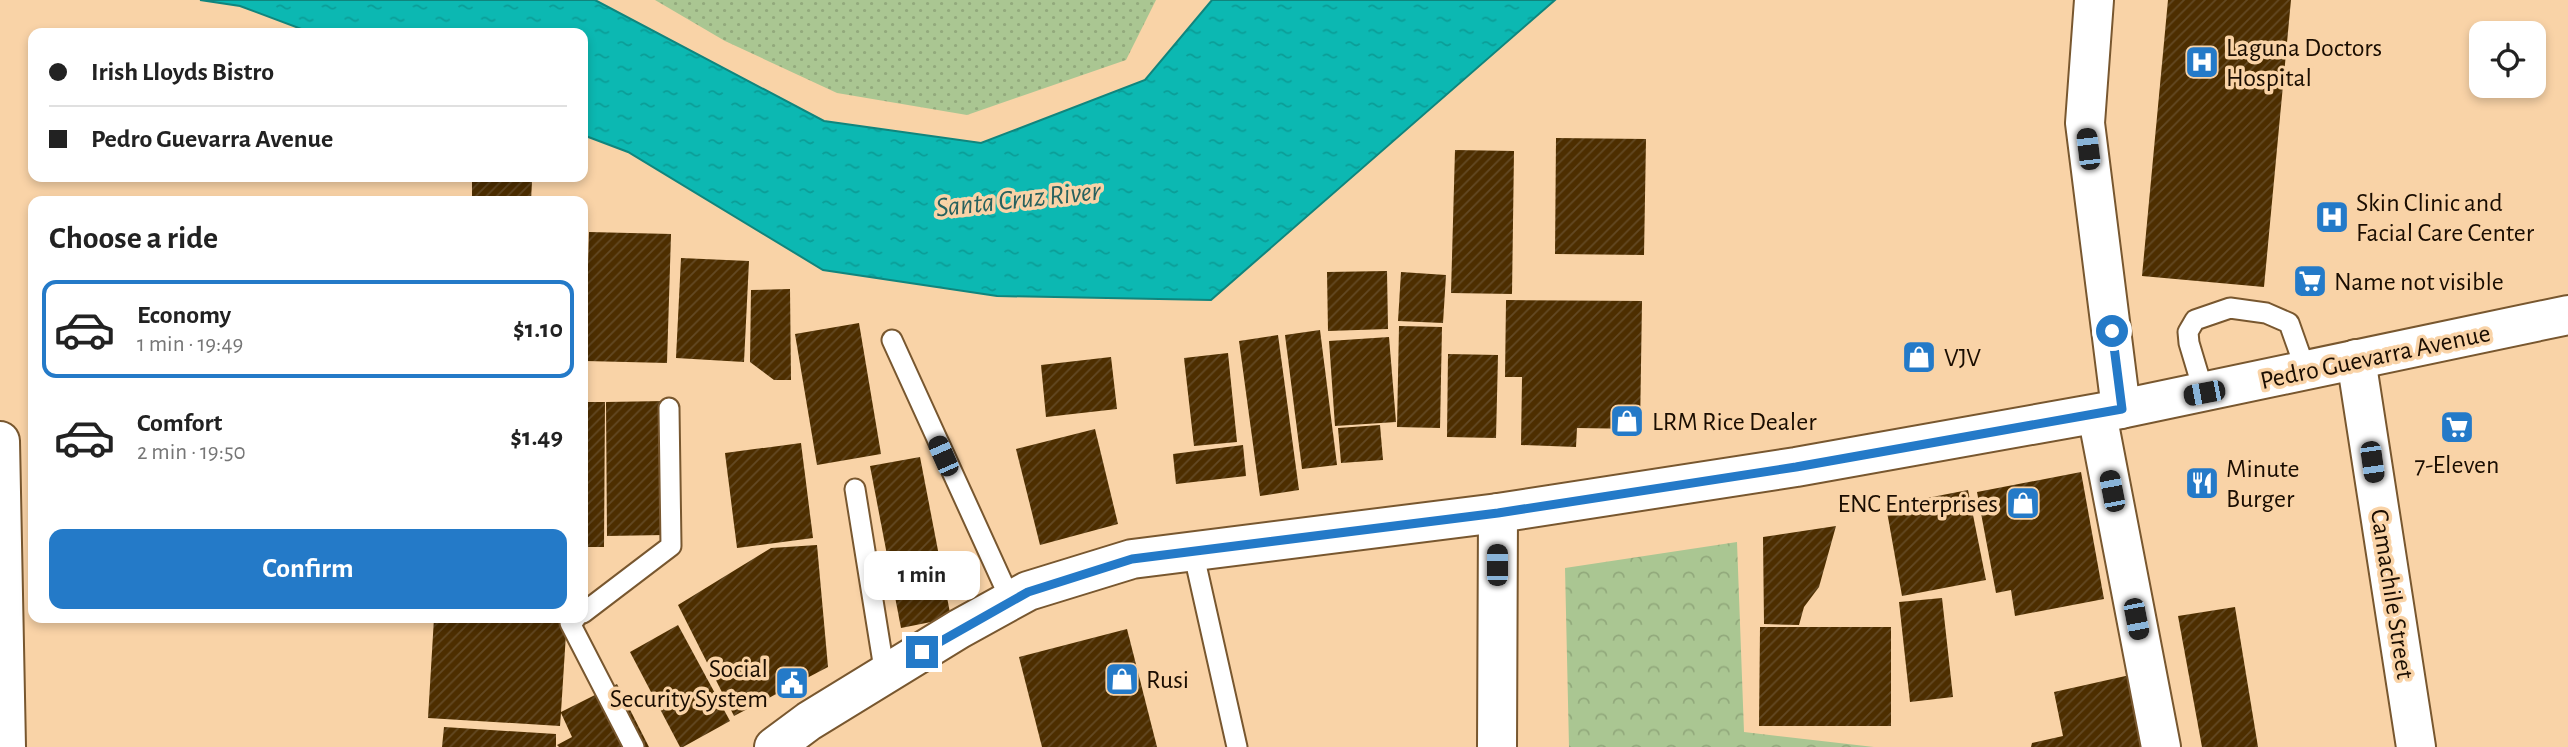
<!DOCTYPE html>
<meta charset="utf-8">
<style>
:root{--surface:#fff;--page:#f2f2f2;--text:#222;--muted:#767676;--line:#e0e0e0;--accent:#247ac8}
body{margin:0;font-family:"Alegreya Sans",sans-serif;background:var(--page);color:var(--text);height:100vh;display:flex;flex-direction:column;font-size:26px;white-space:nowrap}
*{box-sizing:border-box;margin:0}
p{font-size:23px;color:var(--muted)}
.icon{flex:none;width:38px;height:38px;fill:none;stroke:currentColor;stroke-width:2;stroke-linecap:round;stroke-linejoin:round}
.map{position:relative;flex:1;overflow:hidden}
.panel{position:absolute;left:28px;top:196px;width:560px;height:427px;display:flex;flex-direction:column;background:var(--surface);border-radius:14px;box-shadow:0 4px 10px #0003}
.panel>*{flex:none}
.top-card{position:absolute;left:28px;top:28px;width:560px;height:154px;border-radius:14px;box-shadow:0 4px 10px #0003;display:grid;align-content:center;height:154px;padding:0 21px;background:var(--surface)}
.controls{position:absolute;left:2469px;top:21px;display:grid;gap:14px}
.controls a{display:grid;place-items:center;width:77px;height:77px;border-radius:14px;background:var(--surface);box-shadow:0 4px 10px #0003;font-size:35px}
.end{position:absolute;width:32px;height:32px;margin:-16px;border:9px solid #247ac8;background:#fff;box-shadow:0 0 0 4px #fff}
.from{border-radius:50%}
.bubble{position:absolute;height:49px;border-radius:14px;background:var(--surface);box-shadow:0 4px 10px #0003;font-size:23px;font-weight:600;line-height:49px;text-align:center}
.car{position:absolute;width:21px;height:42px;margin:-21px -10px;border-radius:9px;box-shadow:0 0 5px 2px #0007;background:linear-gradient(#222 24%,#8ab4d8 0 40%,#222 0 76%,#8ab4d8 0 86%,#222 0)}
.top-card b{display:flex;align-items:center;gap:24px;height:66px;font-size:26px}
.top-card b+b{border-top:2px solid var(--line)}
.top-card i{width:18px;height:18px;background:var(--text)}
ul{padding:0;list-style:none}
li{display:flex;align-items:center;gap:21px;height:98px;margin:0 14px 10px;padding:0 7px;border:4px solid transparent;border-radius:14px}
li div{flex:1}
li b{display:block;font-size:26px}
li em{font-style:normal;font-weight:600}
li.selected{border-color:var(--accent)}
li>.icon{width:63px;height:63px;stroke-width:1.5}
h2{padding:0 21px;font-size:32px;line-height:84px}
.cta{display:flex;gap:14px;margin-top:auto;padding:14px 21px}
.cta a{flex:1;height:80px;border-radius:14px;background:var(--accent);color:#fff;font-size:28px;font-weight:600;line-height:80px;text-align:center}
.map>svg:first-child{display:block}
.grass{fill:url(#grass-dots)}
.forest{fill:url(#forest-crowns)}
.water{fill:url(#water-ripples);stroke:#10857d;stroke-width:2}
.building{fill:url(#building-hatch)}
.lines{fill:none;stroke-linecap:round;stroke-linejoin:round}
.lane-casing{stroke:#78572f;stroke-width:23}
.street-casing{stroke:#78572f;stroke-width:42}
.secondary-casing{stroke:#78572f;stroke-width:42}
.lane{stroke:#fff;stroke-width:19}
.street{stroke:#fff;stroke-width:38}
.secondary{stroke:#fff;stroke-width:38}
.route{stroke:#247ac8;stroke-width:9}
.labels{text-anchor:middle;stroke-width:7;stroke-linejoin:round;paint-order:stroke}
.poi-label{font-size:26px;fill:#1a0d01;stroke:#f9d3a7;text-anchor:start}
.street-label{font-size:26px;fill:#1a0d01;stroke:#f9d3a7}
.water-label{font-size:28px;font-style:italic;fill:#27615e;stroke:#f9d3a7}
</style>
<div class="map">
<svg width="2568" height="747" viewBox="0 0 2568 747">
<defs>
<pattern id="grass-dots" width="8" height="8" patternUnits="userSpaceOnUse" patternTransform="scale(1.75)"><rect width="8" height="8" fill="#aac692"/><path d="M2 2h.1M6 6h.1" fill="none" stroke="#92a97c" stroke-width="1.8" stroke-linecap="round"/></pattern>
<pattern id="forest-crowns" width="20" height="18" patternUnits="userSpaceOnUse" patternTransform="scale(1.75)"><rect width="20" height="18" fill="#aac692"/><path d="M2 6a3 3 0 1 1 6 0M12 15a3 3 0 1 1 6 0" fill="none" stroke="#92a97c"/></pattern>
<pattern id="water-ripples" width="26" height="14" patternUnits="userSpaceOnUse" patternTransform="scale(1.75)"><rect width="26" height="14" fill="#0cb8b2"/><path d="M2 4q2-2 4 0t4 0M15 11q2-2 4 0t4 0" fill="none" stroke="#0b9d97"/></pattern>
<pattern id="building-hatch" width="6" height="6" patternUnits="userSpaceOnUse" patternTransform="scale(1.75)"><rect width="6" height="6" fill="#4d2e00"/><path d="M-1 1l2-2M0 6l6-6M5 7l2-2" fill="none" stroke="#634924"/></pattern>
</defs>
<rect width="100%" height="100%" fill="#f9d3a7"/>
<path class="grass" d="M655 0H1156L1126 60 967 115 837 93 725 41Z"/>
<path class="forest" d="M1737 542 1744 732 1874 747H1569L1565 568Z"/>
<path class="water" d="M200 0H595L824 121 981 143 1145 80 1212 0H1555L1211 300 997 296 823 270 628 152 583 135V33H312L240 6Z"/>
<g class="building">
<path d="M2168 0H2291L2264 287 2142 276Z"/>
<path d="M1556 138 1646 139 1644 255 1555 254Z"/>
<path d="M1455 150 1514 151 1512 294 1451 293Z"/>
<path d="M472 179 532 181 531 201H472Z"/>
<path d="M583 214H586L585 262H583Z"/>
<path d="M589 232 671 234 667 363 585 361Z"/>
<path d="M681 258 749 261 744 362 676 358Z"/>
<path d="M1387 271 1388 329 1328 331 1327 272Z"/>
<path d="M1401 272 1446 275 1443 323 1398 321Z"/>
<path d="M790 289 791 380H774L750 362 751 290Z"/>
<path d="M1506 300 1642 301 1640 429 1577 428 1576 447 1521 445 1522 377H1505Z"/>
<path d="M859 323 881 454 817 465 795 334Z"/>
<path d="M1399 326 1442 327 1440 428 1397 427Z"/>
<path d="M1320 330 1337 465 1302 469 1285 335Z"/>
<path d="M1278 335 1299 490 1260 496 1239 341Z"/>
<path d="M1389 337 1396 422 1335 426 1329 341Z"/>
<path d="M1228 353 1237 442 1194 446 1184 358Z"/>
<path d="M1448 354 1498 355 1496 438 1447 437Z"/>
<path d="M1111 357 1117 409 1046 417 1041 365Z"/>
<path d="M664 401V535L607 536 606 402Z"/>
<path d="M583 402H605L604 547H583Z"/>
<path d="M1380 425 1383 460 1341 463 1338 428Z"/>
<path d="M1095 429 1118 524 1040 545 1016 449Z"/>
<path d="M801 443 813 538 737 548 725 453Z"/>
<path d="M1243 445 1246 476 1176 484 1173 454Z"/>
<path d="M920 457 951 618 901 628 870 466Z"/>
<path d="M2081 472 2104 599 2015 616 2011 590 1996 593 1977 492Z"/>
<path d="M1968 490 1986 580 1902 596 1886 506Z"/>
<path d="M1836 526 1819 587 1804 607 1799 625 1764 624 1763 537Z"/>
<path d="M817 545 828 667 734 716 678 605 771 548Z"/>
<path d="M1942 598 1953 697 1910 702 1899 602Z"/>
<path d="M2235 607 2258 747H2202L2178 616Z"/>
<path d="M434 618H567L561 712 617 684 649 747H559L557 745 572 737 561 713 560 726 428 718Z"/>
<path d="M678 625 730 721 683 747H680L630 652Z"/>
<path d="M1760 627H1891V726H1759Z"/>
<path d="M1127 629 1157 747H1042L1019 657Z"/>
<path d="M2130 675 2145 747H2031L2032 743 2063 736 2054 692Z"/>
<path d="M444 727 556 734V747H442Z"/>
</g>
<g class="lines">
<g class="lane-casing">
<g id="lane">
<path d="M892 340 1011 601"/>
<path d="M2204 393 2189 343 2188 332 2195 320 2230 308 2266 313 2289 323 2306 371"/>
<path d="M855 489 885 675"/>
<path d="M1193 551 1237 747"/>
<path d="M583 613 671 546 669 408"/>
<path d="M576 618 570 623 634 747"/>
</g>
</g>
<g class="street-casing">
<g id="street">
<path d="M2094 0 2085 123 2121 409"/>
<path d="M2356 359 2416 747"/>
<path d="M2097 414 2161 747"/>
<path d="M0 441 6 747"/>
<path d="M1497 747 1498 513"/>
</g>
</g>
<g class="secondary-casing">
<path id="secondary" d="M774 747 809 721 959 629 1028 591 1132 559 1498 513 1796 467 2121 409 2568 315"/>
</g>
<use href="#lane" class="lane"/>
<use href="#street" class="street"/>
<use href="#secondary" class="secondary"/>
</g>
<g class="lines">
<path class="route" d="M922 652 1028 592 1132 559 1498 513 1796 467 2122 409 2112 331"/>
</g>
<defs>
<g id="hospital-square" transform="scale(1.75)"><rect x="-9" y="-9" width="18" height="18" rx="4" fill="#247ac8" stroke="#f9d3a7"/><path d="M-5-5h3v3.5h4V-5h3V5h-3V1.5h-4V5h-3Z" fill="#fff"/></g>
<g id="supermarket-square" transform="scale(1.75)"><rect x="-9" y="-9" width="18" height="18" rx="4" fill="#247ac8" stroke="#f9d3a7"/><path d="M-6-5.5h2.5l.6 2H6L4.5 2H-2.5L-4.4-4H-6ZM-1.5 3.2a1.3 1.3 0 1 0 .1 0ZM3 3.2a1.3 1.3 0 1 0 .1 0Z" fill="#fff"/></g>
<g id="shop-square" transform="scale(1.75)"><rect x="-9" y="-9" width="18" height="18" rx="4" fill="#247ac8" stroke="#f9d3a7"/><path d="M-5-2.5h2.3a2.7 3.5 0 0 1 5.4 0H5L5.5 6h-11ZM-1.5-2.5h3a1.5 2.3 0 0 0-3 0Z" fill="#fff"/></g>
<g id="restaurant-square" transform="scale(1.75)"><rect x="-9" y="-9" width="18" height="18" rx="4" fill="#247ac8" stroke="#f9d3a7"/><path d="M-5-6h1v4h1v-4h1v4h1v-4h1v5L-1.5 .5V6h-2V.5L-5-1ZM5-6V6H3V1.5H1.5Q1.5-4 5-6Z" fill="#fff"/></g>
<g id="civic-square" transform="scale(1.75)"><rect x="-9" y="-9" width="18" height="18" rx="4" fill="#247ac8" stroke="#f9d3a7"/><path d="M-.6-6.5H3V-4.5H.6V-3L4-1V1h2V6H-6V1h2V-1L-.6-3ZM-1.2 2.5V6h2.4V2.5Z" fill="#fff"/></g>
</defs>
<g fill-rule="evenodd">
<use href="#hospital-square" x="2202" y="62"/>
<use href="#hospital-square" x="2332" y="217"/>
<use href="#supermarket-square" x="2310" y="281"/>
<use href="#shop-square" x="1919" y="357"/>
<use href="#shop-square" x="1627" y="421"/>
<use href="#supermarket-square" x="2457" y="427"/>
<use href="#restaurant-square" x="2202" y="483"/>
<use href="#shop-square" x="2023" y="503"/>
<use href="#shop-square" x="1122" y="679"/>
<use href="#civic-square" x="792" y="683"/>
</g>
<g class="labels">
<g class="poi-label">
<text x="2226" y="56">Laguna Doctors<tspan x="2226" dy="30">Hospital</tspan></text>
<text x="2356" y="211">Skin Clinic and<tspan x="2356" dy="30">Facial Care Center</tspan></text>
<text x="2334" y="290">Name not visible</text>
<text x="1944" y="366">VJV</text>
<text x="1652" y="430">LRM Rice Dealer</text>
<text x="2457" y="473" text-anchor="middle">7-Eleven</text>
<text x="2226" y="477">Minute<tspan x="2226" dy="30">Burger</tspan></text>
<text x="1998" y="512" text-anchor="end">ENC Enterprises</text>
<text x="768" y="677" text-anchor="end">Social<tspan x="768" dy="30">Security System</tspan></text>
<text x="1146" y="688">Rusi</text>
</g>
<g class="street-label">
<text transform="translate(2375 356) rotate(-12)" y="9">Pedro Guevarra Avenue</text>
<text transform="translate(2393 594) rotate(81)" y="9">Camachile Street</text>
</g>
<g class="water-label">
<text transform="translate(1018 198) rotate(-6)" y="10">Santa Cruz River</text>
</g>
</g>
</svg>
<div class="controls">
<a><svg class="icon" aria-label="locate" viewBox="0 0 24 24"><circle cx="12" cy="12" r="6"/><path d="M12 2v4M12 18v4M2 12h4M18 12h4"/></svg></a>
</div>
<i class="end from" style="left:2112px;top:331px"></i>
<i class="end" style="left:922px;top:652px"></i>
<div class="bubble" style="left:864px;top:551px;width:116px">1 min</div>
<i class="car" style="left:2088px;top:149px;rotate:353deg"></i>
<i class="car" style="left:2204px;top:393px;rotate:259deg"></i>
<i class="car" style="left:943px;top:456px;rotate:336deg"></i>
<i class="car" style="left:2372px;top:462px;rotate:172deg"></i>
<i class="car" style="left:2112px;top:491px;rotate:349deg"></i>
<i class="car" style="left:1497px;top:565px;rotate:0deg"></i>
<i class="car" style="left:2136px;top:619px;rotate:169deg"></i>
<div class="top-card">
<b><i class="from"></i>Irish Lloyds Bistro</b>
<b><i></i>Pedro Guevarra Avenue</b>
</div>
<section class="panel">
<h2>Choose a ride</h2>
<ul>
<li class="selected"><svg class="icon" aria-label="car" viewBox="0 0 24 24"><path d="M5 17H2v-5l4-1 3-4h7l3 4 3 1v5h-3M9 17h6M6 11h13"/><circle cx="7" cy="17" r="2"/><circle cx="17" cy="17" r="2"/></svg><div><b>Economy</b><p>1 min · 19:49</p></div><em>$1.10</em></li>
<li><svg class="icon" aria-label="car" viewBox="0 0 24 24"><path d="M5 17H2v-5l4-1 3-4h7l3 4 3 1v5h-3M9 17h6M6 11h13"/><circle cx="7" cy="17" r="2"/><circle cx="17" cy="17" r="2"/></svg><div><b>Comfort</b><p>2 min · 19:50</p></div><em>$1.49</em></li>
</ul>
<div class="cta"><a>Confirm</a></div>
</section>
</div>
